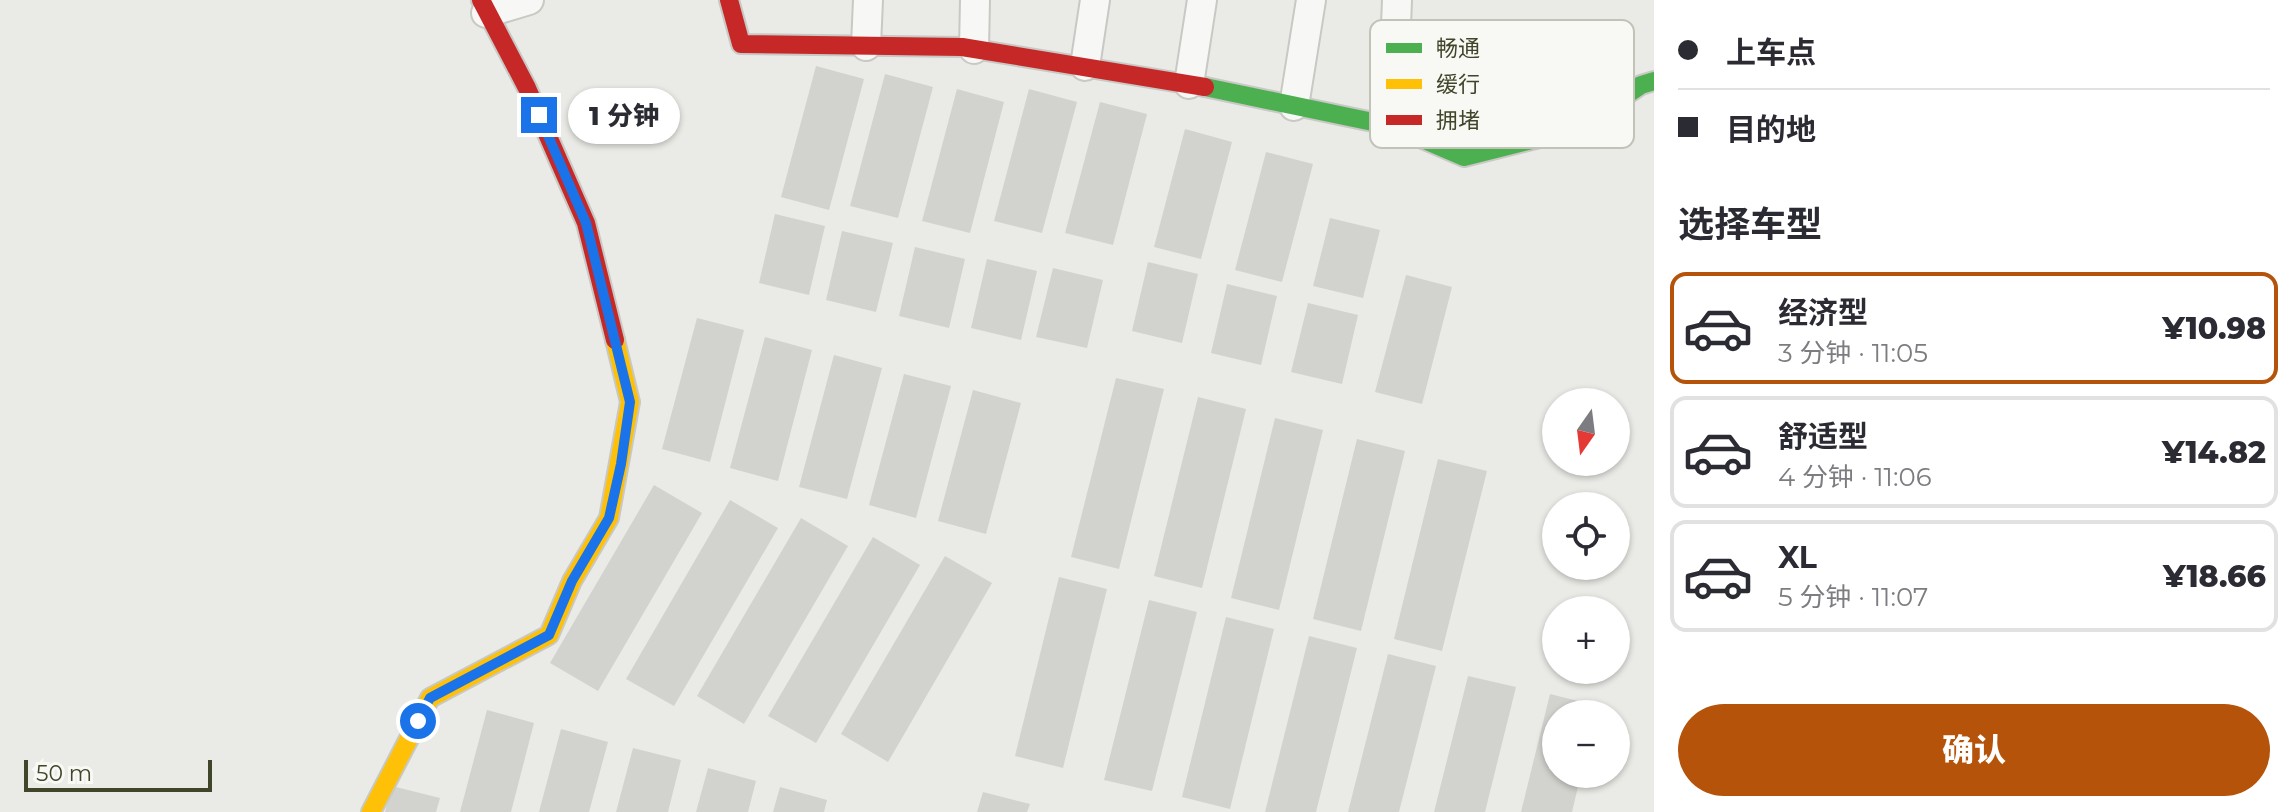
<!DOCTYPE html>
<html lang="zh">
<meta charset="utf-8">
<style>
:root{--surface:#fff;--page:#f7f7f7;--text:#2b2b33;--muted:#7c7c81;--line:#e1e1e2;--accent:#b45309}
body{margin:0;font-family:Montserrat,"Noto Sans SC",sans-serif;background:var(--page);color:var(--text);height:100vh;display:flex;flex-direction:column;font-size:30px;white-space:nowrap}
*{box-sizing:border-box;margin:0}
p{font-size:26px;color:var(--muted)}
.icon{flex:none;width:44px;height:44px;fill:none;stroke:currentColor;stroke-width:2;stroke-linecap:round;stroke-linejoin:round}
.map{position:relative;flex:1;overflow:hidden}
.drawer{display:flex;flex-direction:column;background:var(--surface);width:640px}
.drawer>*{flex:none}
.banner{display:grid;align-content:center;height:176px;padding:0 24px;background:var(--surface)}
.needle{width:52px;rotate:194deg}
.fabs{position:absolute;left:1542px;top:388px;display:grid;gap:16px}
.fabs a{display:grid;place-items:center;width:88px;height:88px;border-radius:50%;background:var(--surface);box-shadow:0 2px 6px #0004;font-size:40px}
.scale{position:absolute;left:24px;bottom:20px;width:188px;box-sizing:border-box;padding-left:8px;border:4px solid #40462a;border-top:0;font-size:22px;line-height:28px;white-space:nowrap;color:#40462a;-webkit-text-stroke:6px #f8f9f4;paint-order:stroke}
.end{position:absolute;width:36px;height:36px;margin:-18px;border:10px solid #1a73e8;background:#fff;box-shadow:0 0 0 4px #fff}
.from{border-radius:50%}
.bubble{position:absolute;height:56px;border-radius:28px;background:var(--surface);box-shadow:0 2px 6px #0004;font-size:26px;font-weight:800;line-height:56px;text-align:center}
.banner b{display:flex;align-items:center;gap:28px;height:76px;font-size:30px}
.banner b+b{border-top:2px solid var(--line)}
.banner i{width:20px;height:20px;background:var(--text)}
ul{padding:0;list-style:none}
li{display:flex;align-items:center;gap:24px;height:112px;margin:0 16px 12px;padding:0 8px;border:4px solid var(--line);border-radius:16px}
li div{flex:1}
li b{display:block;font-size:30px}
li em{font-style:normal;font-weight:800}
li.selected{border-color:var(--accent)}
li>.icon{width:72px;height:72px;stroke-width:1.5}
h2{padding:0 24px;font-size:36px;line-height:96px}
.cta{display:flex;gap:16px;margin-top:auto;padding:16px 24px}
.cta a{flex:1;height:92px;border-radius:48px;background:var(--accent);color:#fff;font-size:32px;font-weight:800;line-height:92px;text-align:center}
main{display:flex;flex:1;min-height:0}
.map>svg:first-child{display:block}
.building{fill:#d2d3ce}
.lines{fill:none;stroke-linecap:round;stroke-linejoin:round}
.street-casing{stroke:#c8c8c4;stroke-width:32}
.fast-casing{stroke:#c8c8c4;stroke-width:22}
.slow-casing{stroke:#c8c8c4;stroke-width:22}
.jam-casing{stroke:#c8c8c4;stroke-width:22}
.street{stroke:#f7f7f5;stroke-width:28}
.fast{stroke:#4caf50;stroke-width:18}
.slow{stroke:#ffc107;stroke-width:18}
.jam{stroke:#c62828;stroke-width:18}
.route{stroke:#1a73e8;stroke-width:10}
.key{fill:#f8f9f4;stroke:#c1c3b7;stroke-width:2}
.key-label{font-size:22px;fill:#40462a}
</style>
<main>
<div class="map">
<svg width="1654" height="812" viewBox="0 0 1654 812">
<rect width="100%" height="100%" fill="#eaeae6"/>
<g class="building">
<path d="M816 66 864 79 829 210 781 197Z"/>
<path d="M885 74 933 87 898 218 850 206Z"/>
<path d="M957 89 1004 102 970 233 922 221Z"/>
<path d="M1029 89 1077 102 1042 233 994 221Z"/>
<path d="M1100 102 1147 114 1113 245 1065 233Z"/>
<path d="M1185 129 1232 142 1201 259 1154 247Z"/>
<path d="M1266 152 1313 164 1282 282 1235 270Z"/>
<path d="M775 214 825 226 809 295 759 283Z"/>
<path d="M1330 218 1380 230 1363 298 1313 286Z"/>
<path d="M842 231 893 243 876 312 826 300Z"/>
<path d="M915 247 965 259 949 328 899 316Z"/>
<path d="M987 259 1037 271 1021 340 971 328Z"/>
<path d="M1148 262 1198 274 1182 343 1132 331Z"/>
<path d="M1053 268 1103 280 1087 348 1036 337Z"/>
<path d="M1406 275 1452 287 1422 404 1375 392Z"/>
<path d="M1227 284 1277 296 1261 365 1211 353Z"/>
<path d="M1308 303 1358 315 1342 384 1291 372Z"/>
<path d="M697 318 744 330 710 462 662 449Z"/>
<path d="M765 337 812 350 778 481 730 468Z"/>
<path d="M834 355 882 368 847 499 799 487Z"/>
<path d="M904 374 951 386 916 518 869 505Z"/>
<path d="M1116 378 1164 389 1119 569 1071 557Z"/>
<path d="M973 390 1021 403 986 534 938 521Z"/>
<path d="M1198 397 1246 409 1202 588 1154 576Z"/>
<path d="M1275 418 1323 430 1279 610 1231 598Z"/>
<path d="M1357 439 1405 451 1361 631 1313 619Z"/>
<path d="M1438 459 1487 471 1442 651 1394 639Z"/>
<path d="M654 485 702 513 598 691 550 663Z"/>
<path d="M730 500 778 528 674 706 626 679Z"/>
<path d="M801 518 848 546 744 724 697 696Z"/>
<path d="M873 537 920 565 816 743 768 716Z"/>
<path d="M945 556 992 583 888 762 841 734Z"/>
<path d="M1059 577 1107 589 1063 768 1015 756Z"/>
<path d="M1149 600 1197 612 1152 791 1104 780Z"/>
<path d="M1226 617 1274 629 1230 809 1182 797Z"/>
<path d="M1309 636 1357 648 1316 812H1265Z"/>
<path d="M1388 654 1436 666 1399 812H1348Z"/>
<path d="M1468 676 1516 687 1485 812H1434Z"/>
<path d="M1550 694 1598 706 1596 714H1556V774H1581L1572 812H1521Z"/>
<path d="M487 710 534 723 511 812H460Z"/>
<path d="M561 729 608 742 589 812H539Z"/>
<path d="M633 748 681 760 668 812H616Z"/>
<path d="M708 768 756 781 748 812H696Z"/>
<path d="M392 786 440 798 436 812H385Z"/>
<path d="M780 787 827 800 824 812H773Z"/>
<path d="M983 792 1030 804 1027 812H977Z"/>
</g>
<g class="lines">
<g class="street-casing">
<g id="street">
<path d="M486 13 529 0"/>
<path d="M866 46 868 0"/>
<path d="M974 49 975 0"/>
<path d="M1085 66 1095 0"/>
<path d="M1189 84 1202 0"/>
<path d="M1294 106 1311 0"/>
<path d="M1392 126 1397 0"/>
</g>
</g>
<g class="fast-casing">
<path id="fast" d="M1205 87 1392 126 1464 157 1576 129 1641 85 1654 81"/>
</g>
<g class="slow-casing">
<path id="slow" d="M371 812 430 698 549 635 572 581 609 518 630 402 615 340"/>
</g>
<g class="jam-casing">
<g id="jam">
<path d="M481 0 527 88 586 223 615 340"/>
<path d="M729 0 741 44 962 47 1205 87"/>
</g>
</g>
<use href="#street" class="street"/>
<use href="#fast" class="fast"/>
<use href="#slow" class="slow"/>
<use href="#jam" class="jam"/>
</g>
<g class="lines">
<path class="route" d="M418 721 430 698 549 635 572 581 609 518 621 464 630 402 586 223 539 115"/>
</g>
<rect x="1370" y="20" width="264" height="128" rx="12" class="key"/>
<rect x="1386" y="43" width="36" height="10" fill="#4caf50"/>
<rect x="1386" y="79" width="36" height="10" fill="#ffc107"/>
<rect x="1386" y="115" width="36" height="10" fill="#c62828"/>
<g class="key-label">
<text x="1436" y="56">畅通</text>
<text x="1436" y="92">缓行</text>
<text x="1436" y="128">拥堵</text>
</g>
</svg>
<div class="fabs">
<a><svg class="needle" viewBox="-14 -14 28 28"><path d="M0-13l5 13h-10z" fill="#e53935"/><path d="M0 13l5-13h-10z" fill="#7c7c81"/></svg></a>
<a><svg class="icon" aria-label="locate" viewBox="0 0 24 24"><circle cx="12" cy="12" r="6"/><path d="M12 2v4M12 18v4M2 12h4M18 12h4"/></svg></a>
<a>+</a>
<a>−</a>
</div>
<div class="scale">50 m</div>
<i class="end from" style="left:418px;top:721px"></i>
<i class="end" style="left:539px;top:115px"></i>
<div class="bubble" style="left:568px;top:88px;width:112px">1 分钟</div>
</div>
<section class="drawer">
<div class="banner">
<b><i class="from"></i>上车点</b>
<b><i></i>目的地</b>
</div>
<h2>选择车型</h2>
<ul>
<li class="selected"><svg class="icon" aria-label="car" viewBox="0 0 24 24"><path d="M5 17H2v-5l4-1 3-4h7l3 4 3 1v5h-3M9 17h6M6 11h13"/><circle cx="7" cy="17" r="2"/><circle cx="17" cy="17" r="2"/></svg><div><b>经济型</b><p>3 分钟 · 11:05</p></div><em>¥10.98</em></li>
<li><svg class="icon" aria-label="car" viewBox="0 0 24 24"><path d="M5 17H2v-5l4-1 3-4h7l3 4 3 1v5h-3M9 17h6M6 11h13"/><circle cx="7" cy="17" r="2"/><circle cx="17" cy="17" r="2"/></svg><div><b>舒适型</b><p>4 分钟 · 11:06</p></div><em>¥14.82</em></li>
<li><svg class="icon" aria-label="car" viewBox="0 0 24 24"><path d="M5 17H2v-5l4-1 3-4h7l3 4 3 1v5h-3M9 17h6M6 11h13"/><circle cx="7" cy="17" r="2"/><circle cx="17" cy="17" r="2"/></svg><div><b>XL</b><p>5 分钟 · 11:07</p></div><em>¥18.66</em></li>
</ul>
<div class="cta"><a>确认</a></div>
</section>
</main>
